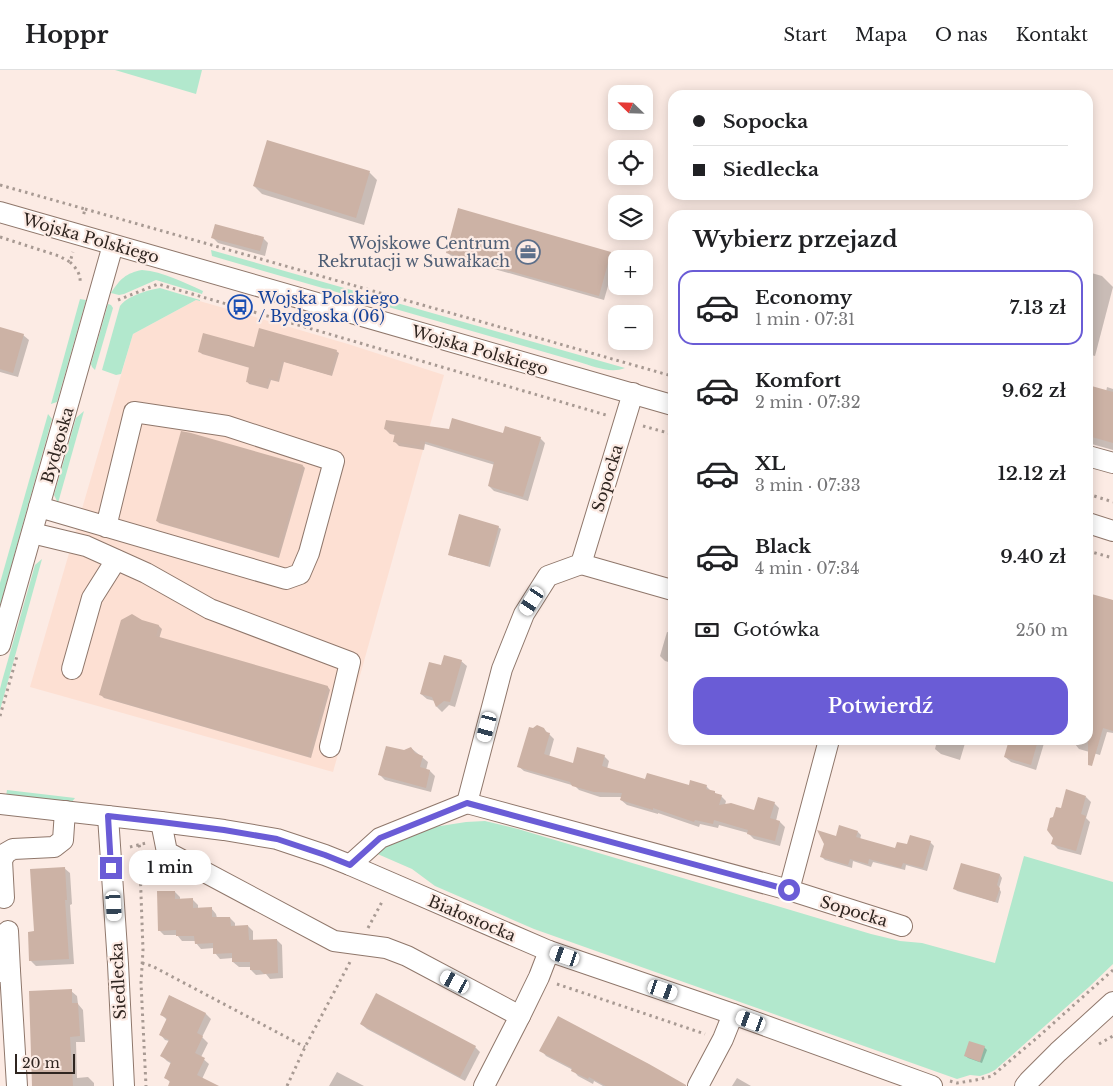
<!DOCTYPE html>
<html lang="pl">
<meta charset="utf-8">
<style>
:root{--surface:#fff;--page:#f6f6f6;--text:#202124;--muted:#757577;--line:#e0e0e0;--accent:#6a5cd6}
body{margin:0;font-family:"Libre Baskerville",serif;background:var(--page);color:var(--text);height:100vh;display:flex;flex-direction:column;font-size:19px;white-space:nowrap}
*{box-sizing:border-box;margin:0}
p{font-size:16px;color:var(--muted)}
.icon{flex:none;width:28px;height:28px;fill:none;stroke:currentColor;stroke-width:2;stroke-linecap:round;stroke-linejoin:round}
.map{position:relative;flex:1;overflow:hidden}
.details{position:absolute;left:668px;top:140px;width:425px;height:535px;display:flex;flex-direction:column;background:var(--surface);border-radius:15px;box-shadow:0 2px 12px #0003}
.details>*{flex:none}
.top-card{position:absolute;left:668px;top:20px;width:425px;height:110px;border-radius:15px;box-shadow:0 2px 12px #0003;display:grid;align-content:center;height:110px;padding:0 25px;background:var(--surface)}
.needle{width:32px;rotate:293deg}
.fabs{position:absolute;left:608px;top:15px;display:grid;gap:10px}
.fabs a{display:grid;place-items:center;width:45px;height:45px;border-radius:10px;background:var(--surface);box-shadow:0 2px 12px #0003;font-size:25px}
.scale{position:absolute;left:15px;bottom:12px;width:60px;box-sizing:border-box;padding-left:5px;border:2px solid #2f2520;border-top:0;font-size:14px;line-height:18px;white-space:nowrap;color:#2f2520;-webkit-text-stroke:4px #fcebe4;paint-order:stroke}
.end{position:absolute;width:22px;height:22px;margin:-11px;border:6px solid #6a5cd6;background:#fff;box-shadow:0 0 0 2px #fff}
.from{border-radius:50%}
.bubble{position:absolute;height:35px;border-radius:15px;background:var(--surface);box-shadow:0 2px 12px #0003;font-size:16px;font-weight:600;line-height:35px;text-align:center}
.car{position:absolute;width:15px;height:30px;margin:-15px -8px;border-radius:6px;box-shadow:0 0 4px 1px #0007;background:linear-gradient(#fff 24%,#345 0 40%,#fff 0 76%,#345 0 86%,#fff 0)}
.top-card b{display:flex;align-items:center;gap:18px;height:48px;font-size:19px}
.top-card b+b{border-top:1px solid var(--line)}
.top-card i{width:12px;height:12px;background:var(--text)}
ul{padding:0;list-style:none}
li{display:flex;align-items:center;gap:15px;height:75px;margin:0 10px 8px;padding:0 15px;border:2px solid transparent;border-radius:15px}
li div{flex:1}
li b{display:block;font-size:19px}
li em{font-style:normal;font-weight:600}
li.on{border-color:var(--accent)}
li>.icon{width:45px;height:45px;stroke-width:1.5}
h2{padding:0 25px;font-size:22px;line-height:60px}
.pay{display:flex;align-items:center;gap:12px;height:55px;padding:0 25px;font-size:19px}
.pay p{margin-inline-start:auto}
.cta{display:flex;gap:10px;margin-top:auto;padding:10px 25px}
.cta a{flex:1;height:58px;border-radius:15px;background:var(--accent);color:#fff;font-size:20px;font-weight:600;line-height:58px;text-align:center}
header{display:flex;align-items:center;gap:30px;box-sizing:border-box;height:70px;padding:0 25px;background:var(--surface);border-bottom:1px solid var(--line)}
header strong{font-size:24px}
nav{display:flex;gap:28px;margin-inline-start:auto;font-size:18px}
.map>svg:first-child{display:block}
.built{fill:#fde0d3}
.green{fill:#b2e8cd}
.shadow{fill:#0003}
.building{fill:#ccb2a5}
.lines{fill:none;stroke-linecap:round;stroke-linejoin:round}
.minor-casing{stroke:#8f776b;stroke-width:22}
.path{stroke:#a89a93;stroke-width:3;stroke-dasharray:2.5 4;stroke-linecap:butt}
.minor{stroke:#fff;stroke-width:20}
.route{stroke:#6a5cd6;stroke-width:6}
.labels{text-anchor:middle;stroke-width:4.5;stroke-linejoin:round;paint-order:stroke}
.street-label{font-size:16px;fill:#2f2520;stroke:#fcebe4}
.service-label{font-size:16px;fill:#4e5e75;stroke:#fcebe4;text-anchor:end}
.transit-label{font-size:16px;fill:#164399;stroke:#fcebe4;text-anchor:start}
</style>
<header>
<strong>Hoppr</strong>
<nav><a>Start</a><a>Mapa</a><a>O nas</a><a>Kontakt</a></nav>
</header>
<div class="map">
<svg width="1113" height="1016" viewBox="0 0 1113 1016">
<rect width="100%" height="100%" fill="#fcebe4"/>
<path class="built" d="M196 230 348 274 444 305 333 702 30 617 133 264Z"/>
<g class="green">
<path d="M115 0H202L196 24Z"/>
<path d="M211 180 625 298C610 304 593 296 579 292L212 186Z"/>
<path d="M142 200C164 202 183 212 203 221L202 224 156 210 124 224 119 225 111 223C120 209 126 203 142 200Z"/>
<path d="M160 218 200 230V231L196 230 133 264 121 304 116 305 102 300 120 236C127 226 148 220 160 218Z"/>
<path d="M80 229 86 230 57 332 51 334Z"/>
<path d="M108 234 111 235 113 238 95 300 92 297 91 294Z"/>
<path d="M84 341 58 433 54 425 76 348Z"/>
<path d="M48 344 52 349 0 536V513Z"/>
<path d="M42 489 0 640V619L2 611 35 495Z"/>
<path d="M7 720 75 728 71 733 6 726Z"/>
<path d="M485 751 518 759 871 864 900 871 922 873 995 893 1024 786 1113 812V894L1089 917 995 1000 989 1003 980 1006 970 1005 957 1009 534 859 435 816 412 799 373 782 386 773 434 757 466 752Z"/>
</g>
<g class="shadow">
<path d="M369 102 377 110 364 155 262 124 254 116Z"/>
<path d="M213 168H263L268 173 265 186 218 173Z"/>
<path d="M447 182 610 183 616 188 604 230 452 187Z"/>
<path d="M1088 202 1102 206 1113 217 1095 286 1088 284Z"/>
<path d="M0 259 23 265 29 270 18 307 0 302Z"/>
<path d="M255 279 336 281 339 283 332 306 284 292 279 312 271 310 268 319 249 314 247 311 250 298 202 284 200 282Z"/>
<path d="M1088 316 1106 322 1107 317 1113 319V380L1088 373Z"/>
<path d="M385 359 540 368 545 373 528 431 494 421 489 416 495 395 425 374 424 380 399 376 394 371 395 365 390 364Z"/>
<path d="M303 396 305 398 279 488 159 453 157 451Z"/>
<path d="M498 457 501 459 490 497 452 486 449 484Z"/>
<path d="M1088 524 1113 531V567L1088 560Z"/>
<path d="M141 551 159 556 162 559 159 569 328 617 330 620 311 688 104 628 101 625Z"/>
<path d="M667 562 672 563V593L665 591 660 586Z"/>
<path d="M461 591 467 596 455 637 449 635 442 642 437 637 435 631 427 629 421 624 442 597Z"/>
<path d="M1113 598V663L1107 662 1100 685 1079 679 1075 674 1076 670H1088V631L1092 617Z"/>
<path d="M544 659 554 669 549 687 573 694 604 686 609 691 607 699 646 710 690 717 706 716 712 722 721 726 726 731 725 735 755 741 774 733 779 738 776 751 780 752 785 757 780 776 754 769 748 763 719 755 718 758 700 754 699 757 658 743V744L627 735 621 730 622 727H600L579 720 575 716 524 701 518 696Z"/>
<path d="M928 670H966L960 690 941 684 935 679 936 675 932 674Z"/>
<path d="M1010 670H1045L1036 700 1011 692 1005 687Z"/>
<path d="M411 678 428 692 426 700 430 701 435 706 431 722 385 710 380 705Z"/>
<path d="M1086 727 1091 732 1086 748 1090 752 1081 785 1058 779 1053 774 1062 740Z"/>
<path d="M858 762 861 765 860 770 896 780 908 776 930 772 934 776 927 801 906 795 905 800 873 792 871 797 853 791 852 798 825 790 822 787 837 768Z"/>
<path d="M962 794 1000 805 1002 808 999 818 1001 822 998 833 957 821 955 819Z"/>
<path d="M64 798 70 803 72 834 70 835 74 894 36 896 31 891 36 862Z"/>
<path d="M175 822 180 827V830H193L198 835V839L211 838 216 844 217 848H230L235 853V857L248 856 253 861V871L277 870 282 875 283 908 270 909 266 904 256 905 251 900V897H239L233 892V888L220 889 215 883 214 878 201 879 196 873V871H182L177 865H164L159 860Z"/>
<path d="M71 921 77 926 78 934 83 940 85 972H76L77 1008 88 1007 94 1013V1016H34Z"/>
<path d="M170 926 206 944 211 949 202 967 208 973 201 987 209 994 202 1009 209 1016H169L171 1013 165 1007 172 994 167 991 162 986 169 971 165 970 160 964 167 950 161 944Z"/>
<path d="M361 954 475 977 480 982 465 1011 367 959Z"/>
<path d="M984 977 987 980 982 993 968 988 966 986Z"/>
<path d="M541 980 676 1016H603L594 1011 593 1014 578 1006 573 1000 546 986Z"/>
<path d="M337 1002 364 1016H329Z"/>
<path d="M737 1008 751 1016H732Z"/>
</g>
<g class="building">
<path d="M267 70 370 101 356 148 253 116Z"/>
<path d="M458 138 611 182 599 226 446 183Z"/>
<path d="M215 154 264 167 260 181 211 168Z"/>
<path d="M0 257 24 264 13 303 0 299Z"/>
<path d="M259 258 337 280 330 305 282 291 277 310 269 308 266 317 246 312 249 297 198 282 203 263 254 277Z"/>
<path d="M1088 315 1113 322V373L1092 367 1093 364 1088 362Z"/>
<path d="M452 348 503 363 505 356 541 367 523 427 488 416 494 392 420 370V376L393 372 395 363 384 359 386 350 449 359Z"/>
<path d="M181 361 191 363 303 395 277 486 156 451Z"/>
<path d="M459 444 499 456 488 496 448 485Z"/>
<path d="M1088 523 1113 530V661L1103 658 1092 696 1088 695V615L1092 600 1088 599Z"/>
<path d="M132 544 142 550 159 555 156 566 328 616 308 686 99 625 121 550Z"/>
<path d="M444 585 462 590 450 632 444 631 436 637 432 627 420 624 429 592 441 595Z"/>
<path d="M537 655 544 658 546 662 550 663 544 684 573 693 577 677 605 685 602 696 645 709 647 703 689 715 690 710 707 715 706 719 715 721V723L722 725 719 735 731 733 754 740 758 727 775 732 770 748 780 751 775 771 747 764 748 760 714 750 713 754 695 750 694 752 653 738V740L620 730 622 723 594 722 572 716 570 712 517 697 529 657 533 658Z"/>
<path d="M1009 670H1038L1031 695 1004 687Z"/>
<path d="M386 676 404 680 411 677 415 683 423 686 420 697 430 700 426 718 378 705Z"/>
<path d="M1066 719 1086 726 1081 744 1086 746 1076 781 1051 774 1053 768 1047 760 1050 748 1053 747 1056 737 1061 738Z"/>
<path d="M839 755 858 761 856 767 895 778 897 772 907 774 910 765 931 771 923 798 903 793 901 798 869 789 868 794 850 789 848 795 820 787 824 774 817 760 836 766Z"/>
<path d="M961 793 1000 804 997 815 1000 818 995 832 953 819Z"/>
<path d="M65 797 67 830H65L69 889 29 891 28 862 34 861 30 799Z"/>
<path d="M157 821H175V829L193 828V838L212 837V847H230L231 856 248 855 249 870 277 869 278 903 264 904 260 900H250V892H232V883L213 884V873L195 874 194 866H176V860L158 861Z"/>
<path d="M72 919V933H78L80 966 70 967 73 1016H32L29 921Z"/>
<path d="M376 923 476 976 460 1007 360 954Z"/>
<path d="M169 925 206 943 197 963 203 966 195 983 205 988 197 1005 219 1016H168L170 1011 164 1008 171 992 160 986 169 970 159 965 167 948 160 945Z"/>
<path d="M558 946 649 994 686 1015V1016H606L589 1007 588 1009 571 1001 572 998 539 981Z"/>
<path d="M969 971 985 976 980 992 964 986Z"/>
</g>
<g class="lines">
<g class="minor-casing">
<g id="minor">
<path d="M0 142 672 335"/>
<path d="M1088 386 1113 393"/>
<path d="M39 437 286 509 300 504 309 483 334 391 227 356 134 342 106 457"/>
<path d="M1088 453 1113 461"/>
<path d="M32 463 86 476 146 503 210 539 350 592 330 677"/>
<path d="M581 494 672 520"/>
<path d="M0 575 113 175"/>
<path d="M72 599 92 528 116 490"/>
<path d="M467 733 502 599 524 544 548 506 581 494 633 323"/>
<path d="M467 733 789 820 902 856"/>
<path d="M0 734 161 752 224 760 277 769 325 785 350 795 549 881 733 944 932 1016"/>
<path d="M108 746 118 894 124 1016"/>
<path d="M161 752 167 782 334 871 386 878 407 886 520 946 484 1016"/>
<path d="M350 795 380 768 467 733"/>
<path d="M789 820 829 670"/>
<path d="M4 828 2 790 6 783 13 779 54 777 63 770 65 741"/>
<path d="M8 861 10 901"/>
<path d="M0 902 10 901 17 1016"/>
<path d="M520 946 539 907 549 881"/>
<path d="M698 1016 723 969 733 944"/>
<path d="M1025 1016 1029 1011 1058 982 1113 932"/>
</g>
</g>
<g class="path">
<path d="M0 115 85 139 83 147"/>
<path d="M85 139 672 306"/>
<path d="M0 167 59 186 70 192 73 182"/>
<path d="M70 192C76 198 81 204 80 213"/>
<path d="M118 230 158 214 606 345"/>
<path d="M643 356 672 364"/>
<path d="M1088 424 1113 432"/>
<path d="M1088 481 1113 488"/>
<path d="M0 646 17 586"/>
<path d="M139 775 141 782 140 797 143 880 141 913 146 1016"/>
<path d="M130 777 146 773"/>
<path d="M141 782 148 784"/>
<path d="M368 858 383 830"/>
<path d="M142 893 152 896 305 977"/>
<path d="M557 914 705 964"/>
<path d="M1099 974 1113 966"/>
<path d="M950 1011 957 1013 976 1010 992 1006 1038 967 1113 900"/>
<path d="M287 1016 305 977 350 892"/>
</g>
<use href="#minor" class="minor"/>
</g>
<g class="lines">
<path class="route" d="M111 798 108 746 161 752 224 760 277 769 325 785 350 795 380 768 467 733 789 820"/>
</g>
<defs>
<g id="office-ring" transform="scale(1.25)"><circle r="9.5" fill="#fcebe4" stroke="#5c6f8a" stroke-width="1.5"/><path d="M-6-3h4V-5.5h4V-3h4V5H-6ZM-1-4.5V-3h2v-1.5ZM-6 0V1H6V0Z" fill="#5c6f8a"/></g>
<g id="bus-ring" transform="scale(1.25)"><circle r="9.5" fill="#fcebe4" stroke="#1a4fb4" stroke-width="1.5"/><path d="M-5-6H5V4H4V6H2V4H-2V6H-4V4H-5ZM-3.5-4V0h7V-4ZM-3.5 1.2v1.5H-2V1.2ZM2 1.2v1.5H3.5V1.2Z" fill="#1a4fb4"/></g>
</defs>
<g fill-rule="evenodd">
<use href="#office-ring" x="528" y="182"/>
<use href="#bus-ring" x="240" y="237"/>
</g>
<g class="labels">
<g class="street-label">
<text transform="translate(91 168) rotate(16)" y="6">Wojska Polskiego</text>
<text transform="translate(480 280) rotate(16)" y="6">Wojska Polskiego</text>
<text transform="translate(57 375) rotate(-74)" y="6">Bydgoska</text>
<text transform="translate(607 408) rotate(-73)" y="6">Sopocka</text>
<text transform="translate(854 841) rotate(17)" y="6">Sopocka</text>
<text transform="translate(472 848) rotate(23)" y="6">Białostocka</text>
<text transform="translate(118 911) rotate(-93)" y="6">Siedlecka</text>
</g>
<g class="service-label">
<text x="510" y="179">Wojskowe Centrum<tspan x="510" dy="18">Rekrutacji w Suwałkach</tspan></text>
</g>
<g class="transit-label">
<text x="258" y="234">Wojska Polskiego<tspan x="258" dy="18">/ Bydgoska (06)</tspan></text>
</g>
</g>
</svg>
<div class="fabs">
<a><svg class="needle" viewBox="-14 -14 28 28"><path d="M0-13l5 13h-10z" fill="#e53935"/><path d="M0 13l5-13h-10z" fill="#757577"/></svg></a>
<a><svg class="icon" aria-label="locate" viewBox="0 0 24 24"><circle cx="12" cy="12" r="6"/><path d="M12 2v4M12 18v4M2 12h4M18 12h4"/></svg></a>
<a><svg class="icon" aria-label="layers" viewBox="0 0 24 24"><path d="M12 4l9 5-9 5-9-5zM3 14l9 5 9-5"/></svg></a>
<a>+</a>
<a>−</a>
</div>
<div class="scale">20 m</div>
<i class="end from" style="left:789px;top:820px"></i>
<i class="end" style="left:111px;top:798px"></i>
<div class="bubble" style="left:129px;top:780px;width:82px">1 min</div>
<i class="car" style="left:532px;top:531px;rotate:213deg"></i>
<i class="car" style="left:487px;top:657px;rotate:195deg"></i>
<i class="car" style="left:114px;top:836px;rotate:176deg"></i>
<i class="car" style="left:565px;top:886px;rotate:289deg"></i>
<i class="car" style="left:455px;top:912px;rotate:298deg"></i>
<i class="car" style="left:663px;top:920px;rotate:109deg"></i>
<i class="car" style="left:751px;top:951px;rotate:290deg"></i>
<div class="top-card">
<b><i class="from"></i>Sopocka</b>
<b><i></i>Siedlecka</b>
</div>
<section class="details">
<h2>Wybierz przejazd</h2>
<ul>
<li class="on"><svg class="icon" aria-label="car" viewBox="0 0 24 24"><path d="M5 17H2v-5l4-1 3-4h7l3 4 3 1v5h-3M9 17h6M6 11h13"/><circle cx="7" cy="17" r="2"/><circle cx="17" cy="17" r="2"/></svg><div><b>Economy</b><p>1 min · 07:31</p></div><em>7.13 zł</em></li>
<li><svg class="icon" aria-label="car" viewBox="0 0 24 24"><path d="M5 17H2v-5l4-1 3-4h7l3 4 3 1v5h-3M9 17h6M6 11h13"/><circle cx="7" cy="17" r="2"/><circle cx="17" cy="17" r="2"/></svg><div><b>Komfort</b><p>2 min · 07:32</p></div><em>9.62 zł</em></li>
<li><svg class="icon" aria-label="car" viewBox="0 0 24 24"><path d="M5 17H2v-5l4-1 3-4h7l3 4 3 1v5h-3M9 17h6M6 11h13"/><circle cx="7" cy="17" r="2"/><circle cx="17" cy="17" r="2"/></svg><div><b>XL</b><p>3 min · 07:33</p></div><em>12.12 zł</em></li>
<li><svg class="icon" aria-label="car" viewBox="0 0 24 24"><path d="M5 17H2v-5l4-1 3-4h7l3 4 3 1v5h-3M9 17h6M6 11h13"/><circle cx="7" cy="17" r="2"/><circle cx="17" cy="17" r="2"/></svg><div><b>Black</b><p>4 min · 07:34</p></div><em>9.40 zł</em></li>
</ul>
<div class="pay"><svg class="icon" aria-label="cash" viewBox="0 0 24 24"><path d="M3 7h18v10H3z"/><circle cx="12" cy="12" r="2"/></svg>Gotówka<p>250 m</p></div>
<div class="cta"><a>Potwierdź</a></div>
</section>
</div>
